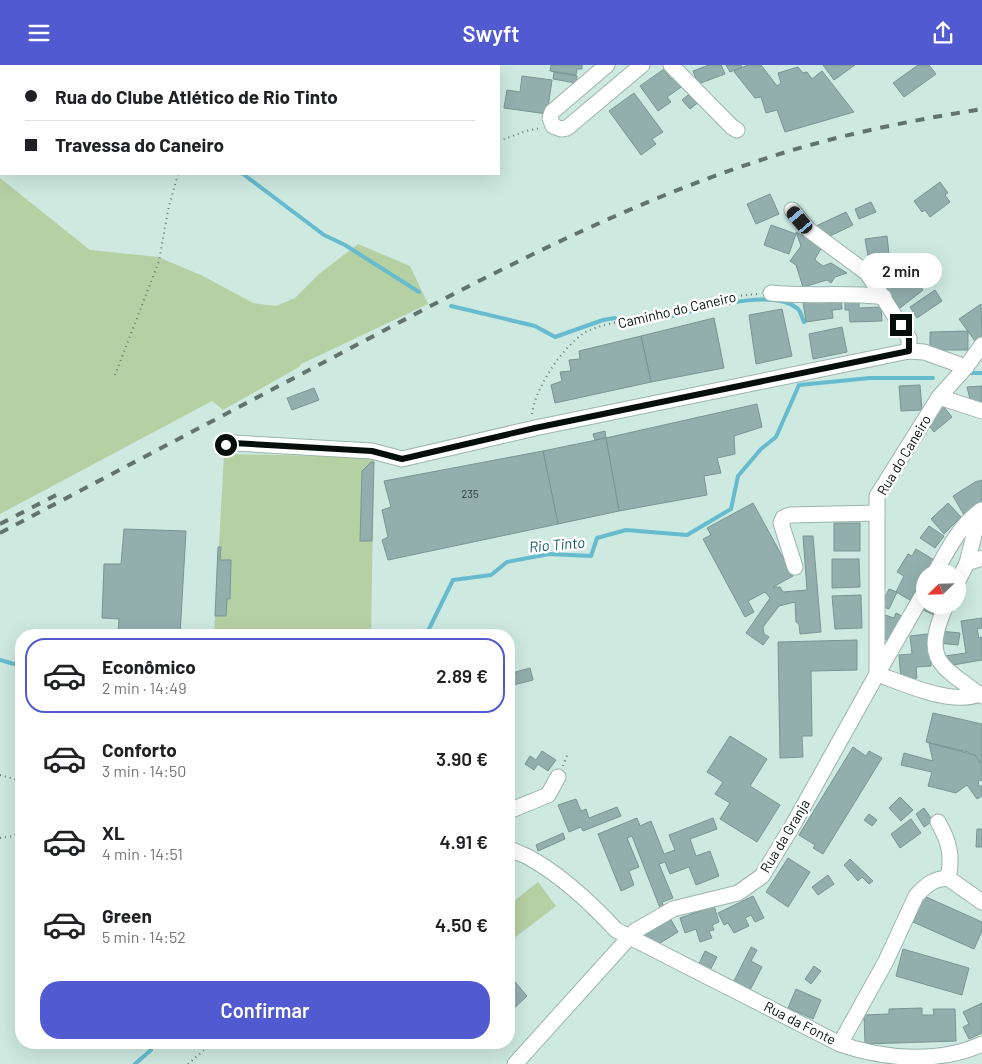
<!DOCTYPE html>
<html lang="pt">
<meta charset="utf-8">
<style>
:root{--surface:#fff;--page:#f6f6f6;--text:#202124;--muted:#757577;--line:#e0e0e0;--accent:#515ad0}
body{margin:0;font-family:Barlow,sans-serif;background:var(--page);color:var(--text);height:100vh;display:flex;flex-direction:column;font-size:19px;white-space:nowrap}
*{box-sizing:border-box;margin:0}
p{font-size:16px;color:var(--muted)}
.icon{flex:none;width:28px;height:28px;fill:none;stroke:currentColor;stroke-width:2;stroke-linecap:round;stroke-linejoin:round}
.map{position:relative;flex:1;overflow:hidden}
.details{position:absolute;left:15px;top:564px;width:500px;height:420px;display:flex;flex-direction:column;background:var(--surface);border-radius:20px;box-shadow:0 5px 20px #0002}
.details>*{flex:none}
.top-card{position:absolute;left:0px;top:0px;width:500px;height:110px;box-shadow:0 5px 20px #0002;display:grid;align-content:center;height:110px;padding:0 25px;background:var(--surface)}
.needle{width:32px;rotate:247deg}
.buttons{position:absolute;left:916px;top:499px;display:grid;gap:10px}
.buttons a{display:grid;place-items:center;width:50px;height:50px;border-radius:50%;background:var(--surface);box-shadow:0 5px 20px #0002;font-size:25px}
.end{position:absolute;width:22px;height:22px;margin:-11px;border:6px solid #050e0b;background:#fff;box-shadow:0 0 0 2px #fff}
.from{border-radius:50%}
.bubble{position:absolute;height:35px;border-radius:18px;background:var(--surface);box-shadow:0 5px 20px #0002;font-size:16px;font-weight:600;line-height:35px;text-align:center}
.car{position:absolute;width:15px;height:30px;margin:-15px -8px;border-radius:6px;box-shadow:0 0 4px 1px #0007;background:linear-gradient(#222 24%,#8ab4d8 0 40%,#222 0 76%,#8ab4d8 0 86%,#222 0)}
.top-card b{display:flex;align-items:center;gap:18px;height:48px;font-size:19px}
.top-card b+b{border-top:1px solid var(--line)}
.top-card i{width:12px;height:12px;background:var(--text)}
ul{padding:9px 0 0;list-style:none}
li{display:flex;align-items:center;gap:15px;height:75px;margin:0 10px 8px;padding:0 15px;border:2px solid transparent;border-radius:20px}
li div{flex:1}
li b{display:block;font-size:19px}
li em{font-style:normal;font-weight:600}
li.selected{border-color:var(--accent)}
li>.icon{width:45px;height:45px;stroke-width:1.5}
.action{display:flex;gap:10px;margin-top:auto;padding:10px 25px}
.action a{flex:1;height:58px;border-radius:20px;background:var(--accent);color:#fff;font-size:20px;font-weight:600;line-height:58px;text-align:center}
header{display:flex;justify-content:space-between;align-items:center;height:65px;padding:0 25px;background:var(--accent);color:#fff;font-size:22px;font-weight:600}
.map>svg:first-child{display:block}
.green{fill:#b5d0a3}
.lines{fill:none;stroke-linecap:round;stroke-linejoin:round}
.stream{stroke:#67bbce;stroke-width:4}
.building{fill:#92afae;stroke:#789594}
.minor-casing{stroke:#9ab5ac;stroke-width:17}
.path{stroke:#677973;stroke-width:2;stroke-dasharray:1 4;stroke-linecap:butt}
.minor{stroke:#fff;stroke-width:15}
.rail{stroke:#61736d;stroke-width:4;stroke-dasharray:9 9;stroke-linecap:butt}
.route{stroke:#050e0b;stroke-width:6}
.labels{text-anchor:middle;stroke-width:5;stroke-linejoin:round;paint-order:stroke}
.number-label{font-size:11px;fill:#283634}
.street-label{font-size:14px;fill:#050e0b;stroke:#fff}
.water-label{font-size:15px;font-style:italic;fill:#115967;stroke:#fff}
</style>
<header><svg class="icon" aria-label="menu" viewBox="0 0 24 24"><path d="M4 6h16M4 12h16M4 18h16"/></svg>Swyft<svg class="icon" aria-label="share" viewBox="0 0 24 24"><path d="M12 15V3M7 8l5-5 5 5M5 13v7h14v-7"/></svg></header>
<div class="map">
<svg width="982" height="999" viewBox="0 0 982 999">
<rect width="100%" height="100%" fill="#cde9e0"/>
<g class="green">
<path d="M0 113 90 185 158 192 203 211 253 238 276 241 295 233 319 209 358 179 410 201 428 239 301 299 299 302 223 345 212 336 0 449Z"/>
<path d="M224 389 374 392 371 570H214Z"/>
<path d="M538 817 556 841 509 877V840Z"/>
</g>
<g class="lines">
<g class="stream">
<path d="M0 1 1 2"/>
<path d="M243 109 324 170 345 180 419 227"/>
<path d="M451 241 535 261 555 272 603 255 615 253"/>
<path d="M642 257C678 253 768 218 798 244 801 247 802 253 804 257"/>
<path d="M968 308H982"/>
<path d="M426 570 453 515 491 510 507 497 549 489 591 491 597 473 626 465 687 470 731 444 738 411 761 384 776 372 799 320 870 313H933"/>
<path d="M0 595 21 601"/>
<path d="M135 999 151 985V978"/>
</g>
</g>
<g class="building">
<path d="M551 0H582V4H577L576 10 550 6Z"/>
<path d="M709 0H721L725 9 698 19 693 6Z"/>
<path d="M726 0H741L742 2 730 7Z"/>
<path d="M748 0H761L777 21 781 18 778 8 798 2 803 8 807 7 812 14 822 6 854 47 785 67 777 45 766 48 761 32 755 33 735 8 734 6Z"/>
<path d="M823 0H855L834 15Z"/>
<path d="M918 0H929L936 9 904 32 893 18Z"/>
<path d="M664 4 671 14 676 10 684 20 667 32 671 37 658 46 640 21Z"/>
<path d="M554 7 577 11 576 18 553 14Z"/>
<path d="M522 11 552 15 547 49 504 43 507 25 520 27Z"/>
<path d="M692 27 700 36 690 44 682 35Z"/>
<path d="M634 28 663 67 652 74 656 79 641 90 609 46Z"/>
<path d="M940 117 948 128 945 130 950 137 930 152 925 145 922 147 914 136Z"/>
<path d="M770 129 779 149 756 159 747 139Z"/>
<path d="M871 137 876 147 859 154 855 144Z"/>
<path d="M846 147 853 160 830 171 833 177 816 161Z"/>
<path d="M771 160 796 169 789 189 764 180Z"/>
<path d="M796 167 822 182 815 194 816 196 823 201 831 198 847 208 835 212 831 218 827 215 803 222 796 200 790 196 801 181Z"/>
<path d="M887 171 889 189 868 191 865 174Z"/>
<path d="M894 195 900 204 904 200 923 225 900 243 875 210Z"/>
<path d="M935 225 942 236 917 253 910 242Z"/>
<path d="M841 232 842 244 832 245 833 253 806 257 803 237Z"/>
<path d="M859 234V243L881 242 882 256 850 257 849 245H845V235Z"/>
<path d="M981 239 982 272 975 276 959 254Z"/>
<path d="M782 244 792 291 756 299 749 250Z"/>
<path d="M714 253 724 303 651 317 641 271Z"/>
<path d="M842 262 847 287 813 294 809 269Z"/>
<path d="M968 266V285H930V267Z"/>
<path d="M641 271 651 317 555 338 551 320 562 316 560 307 571 306 569 295 580 294 579 286Z"/>
<path d="M920 320 922 345 901 346 899 321Z"/>
<path d="M982 321V340L970 334 967 322Z"/>
<path d="M314 323 319 335 292 345 287 333Z"/>
<path d="M757 339 762 362 734 371 735 389 717 393 721 408 704 411 707 430 619 446 606 373Z"/>
<path d="M943 341 952 352 934 367 925 355Z"/>
<path d="M605 366 606 373 595 375 593 369Z"/>
<path d="M606 373 619 446 558 459 543 386Z"/>
<path d="M543 386 558 459 388 495 382 475 388 472 382 445 391 442 384 416Z"/>
<path d="M371 397H374L372 476H360L362 406Z"/>
<path d="M982 415V438L964 450 953 431 975 417Z"/>
<path d="M753 438 793 511 773 522H780L783 527 807 525 803 471H813L821 567 800 569 799 559 796 557 795 537 779 541 763 562 764 569 769 572 763 580 746 568 770 533 765 527 748 536 754 547 745 552 703 474 711 470 707 463Z"/>
<path d="M948 438 961 452 944 469 931 454Z"/>
<rect x="834" y="458" width="26" height="28"/>
<path d="M929 461 944 471 935 483 920 473Z"/>
<path d="M124 464 186 466 180 570H118L119 554 102 553 104 499H121Z"/>
<path d="M218 482H221L220 495H231L230 534H227L226 551H215Z"/>
<path d="M916 484 934 495 910 535 896 527 904 511 897 507 908 489 912 491Z"/>
<path d="M832 494H859L860 522 832 523Z"/>
<path d="M889 524 897 527 889 544 881 541Z"/>
<path d="M861 530 862 563 835 564 832 531Z"/>
<path d="M925 540H939L934 550 921 544Z"/>
<path d="M896 548 902 551 891 577 876 570 885 550 894 553Z"/>
<path d="M982 553V563L977 564 979 573 982 572V595L947 601 945 591 966 588 961 556Z"/>
<path d="M940 566 960 568 958 580 939 578Z"/>
<path d="M928 569 931 601 916 602 917 613 901 615 899 590 912 589 910 571Z"/>
<path d="M857 575V605L811 606 812 671H802L803 692 780 693 778 577Z"/>
<path d="M530 603 533 615 509 621V609Z"/>
<path d="M933 648 982 659V698L968 687 926 677Z"/>
<path d="M730 671 767 694 750 721 780 740 757 777 720 754 730 738 715 729 723 717 707 707Z"/>
<path d="M929 678 975 690 982 700V715L978 716 979 721H982V731L977 734 967 720 956 728 928 721 932 707 901 700 904 688 933 696Z"/>
<path d="M853 682 866 691 869 686 882 693 823 789 813 783 815 780 799 770Z"/>
<path d="M542 686 556 695 548 706 538 699 534 705 525 699 530 691 536 695Z"/>
<path d="M900 732 913 745 901 756 889 743Z"/>
<path d="M576 734 581 746 586 744 589 753 617 742 621 751 583 766 581 762 569 767 558 740Z"/>
<path d="M924 743 933 756 924 762 916 749Z"/>
<path d="M869 749 877 755 872 761 864 755Z"/>
<path d="M637 753 640 761 651 756 664 789 675 785 669 770 713 753 717 764 690 774 696 791 710 786 719 811 696 820 689 802 670 809 665 797 659 799 673 833 662 837 664 842 660 843 632 771 627 773 639 802 629 806 634 820 621 826 598 769Z"/>
<path d="M911 754 921 768 900 783 891 769Z"/>
<path d="M977 764H982V782H976Z"/>
<path d="M563 768 565 774 538 786 536 780Z"/>
<path d="M788 793 810 807 788 842 766 827Z"/>
<path d="M850 794 873 816 869 819 862 812 858 816 844 800Z"/>
<path d="M828 810 834 819 818 830 812 822Z"/>
<path d="M753 831 764 853 755 857 751 850 745 853 749 861 734 868 728 858 724 860 718 848Z"/>
<path d="M924 831 982 857V866L974 884 913 857Z"/>
<path d="M714 841 719 857 712 860 714 865 709 866 712 873 700 877 696 864 685 868 680 853Z"/>
<path d="M670 853 678 867 652 883 644 869Z"/>
<path d="M751 882 757 885 751 896 762 902 750 925 734 916Z"/>
<path d="M903 884 969 903 962 930 896 911Z"/>
<path d="M705 886 717 892 708 909 697 903Z"/>
<path d="M814 901 821 906 811 919 805 914Z"/>
<path d="M509 910 527 931 509 948Z"/>
<path d="M796 924 821 935 813 954 788 943Z"/>
<path d="M982 938V968L969 974 963 962 969 959 963 947Z"/>
<path d="M922 943V950H934L933 944H955L956 976 865 979 864 950 889 949V944Z"/>
</g>
<g class="lines">
<g class="minor-casing">
<g id="minor">
<path d="M607 0 552 47 550 53 553 61 561 64 567 63 642 0"/>
<path d="M671 0 732 62 737 65"/>
<path d="M792 145 809 165 867 208 909 273V286"/>
<path d="M771 228C808 232 847 227 884 232"/>
<path d="M939 332 982 346"/>
<path d="M226 379 233 378 372 386 402 394 535 363 909 286 924 287 966 302"/>
<path d="M967 498 982 493"/>
<path d="M795 502 781 458 783 453 790 450 877 448"/>
<path d="M935 508C947 486 961 458 982 445"/>
<path d="M958 516 967 498 980 446"/>
<path d="M946 540C922 595 939 600 982 631"/>
<path d="M877 608V431L939 332 966 302 982 280"/>
<path d="M877 609C903 618 952 641 979 629"/>
<path d="M509 746 548 730 558 712"/>
<path d="M938 757C949 776 953 791 948 813"/>
<path d="M509 783C515 787 523 789 530 793 562 811 591 838 616 865L840 979C883 994 939 999 982 979"/>
<path d="M840 979 886 896 916 831C926 820 933 814 948 813L982 837"/>
<path d="M515 999 635 866 673 844 738 828 762 811 793 760 877 609 925 526"/>
</g>
</g>
<g class="path">
<path d="M499 76 526 66 541 63"/>
<path d="M115 310 159 196 168 145 178 109"/>
<path d="M532 349C535 323 562 283 584 268 597 260 624 256 639 252 678 243 718 232 758 229"/>
<path d="M563 701 568 688"/>
<path d="M0 710 21 716"/>
<path d="M0 773 14 771 21 766"/>
<path d="M188 999 212 978"/>
</g>
<use href="#minor" class="minor"/>
<g class="rail">
<path d="M0 459 64 426"/>
<path d="M0 468C110 410 220 352 330 294 470 220 610 144 761 95 833 71 907 56 982 44"/>
</g>
</g>
<g class="lines">
<path class="route" d="M226 380 233 378 372 386 402 394 535 363 909 286V273L901 260"/>
</g>
<g class="labels">
<g class="number-label">
<text x="470" y="433">235</text>
</g>
<g class="street-label">
<text transform="translate(677 245) rotate(-13)" y="5">Caminho do Caneiro</text>
<text transform="translate(904 390) rotate(-59)" y="5">Rua do Caneiro</text>
<text transform="translate(785 771) rotate(-59)" y="5">Rua da Granja</text>
<text transform="translate(800 958) rotate(27)" y="5">Rua da Fonte</text>
</g>
<g class="water-label">
<text transform="translate(557 480) rotate(-5)" y="5">Rio Tinto</text>
</g>
</g>
</svg>
<div class="buttons">
<a><svg class="needle" viewBox="-14 -14 28 28"><path d="M0-13l5 13h-10z" fill="#e53935"/><path d="M0 13l5-13h-10z" fill="#757577"/></svg></a>
</div>
<i class="end from" style="left:226px;top:380px"></i>
<i class="end" style="left:901px;top:260px"></i>
<div class="bubble" style="left:860px;top:188px;width:82px">2 min</div>
<i class="car" style="left:800px;top:155px;rotate:320deg"></i>
<div class="top-card">
<b><i class="from"></i>Rua do Clube Atlético de Rio Tinto</b>
<b><i></i>Travessa do Caneiro</b>
</div>
<section class="details">
<ul>
<li class="selected"><svg class="icon" aria-label="car" viewBox="0 0 24 24"><path d="M5 17H2v-5l4-1 3-4h7l3 4 3 1v5h-3M9 17h6M6 11h13"/><circle cx="7" cy="17" r="2"/><circle cx="17" cy="17" r="2"/></svg><div><b>Econômico</b><p>2 min · 14:49</p></div><em>2.89 €</em></li>
<li><svg class="icon" aria-label="car" viewBox="0 0 24 24"><path d="M5 17H2v-5l4-1 3-4h7l3 4 3 1v5h-3M9 17h6M6 11h13"/><circle cx="7" cy="17" r="2"/><circle cx="17" cy="17" r="2"/></svg><div><b>Conforto</b><p>3 min · 14:50</p></div><em>3.90 €</em></li>
<li><svg class="icon" aria-label="car" viewBox="0 0 24 24"><path d="M5 17H2v-5l4-1 3-4h7l3 4 3 1v5h-3M9 17h6M6 11h13"/><circle cx="7" cy="17" r="2"/><circle cx="17" cy="17" r="2"/></svg><div><b>XL</b><p>4 min · 14:51</p></div><em>4.91 €</em></li>
<li><svg class="icon" aria-label="car" viewBox="0 0 24 24"><path d="M5 17H2v-5l4-1 3-4h7l3 4 3 1v5h-3M9 17h6M6 11h13"/><circle cx="7" cy="17" r="2"/><circle cx="17" cy="17" r="2"/></svg><div><b>Green</b><p>5 min · 14:52</p></div><em>4.50 €</em></li>
</ul>
<div class="action"><a>Confirmar</a></div>
</section>
</div>
